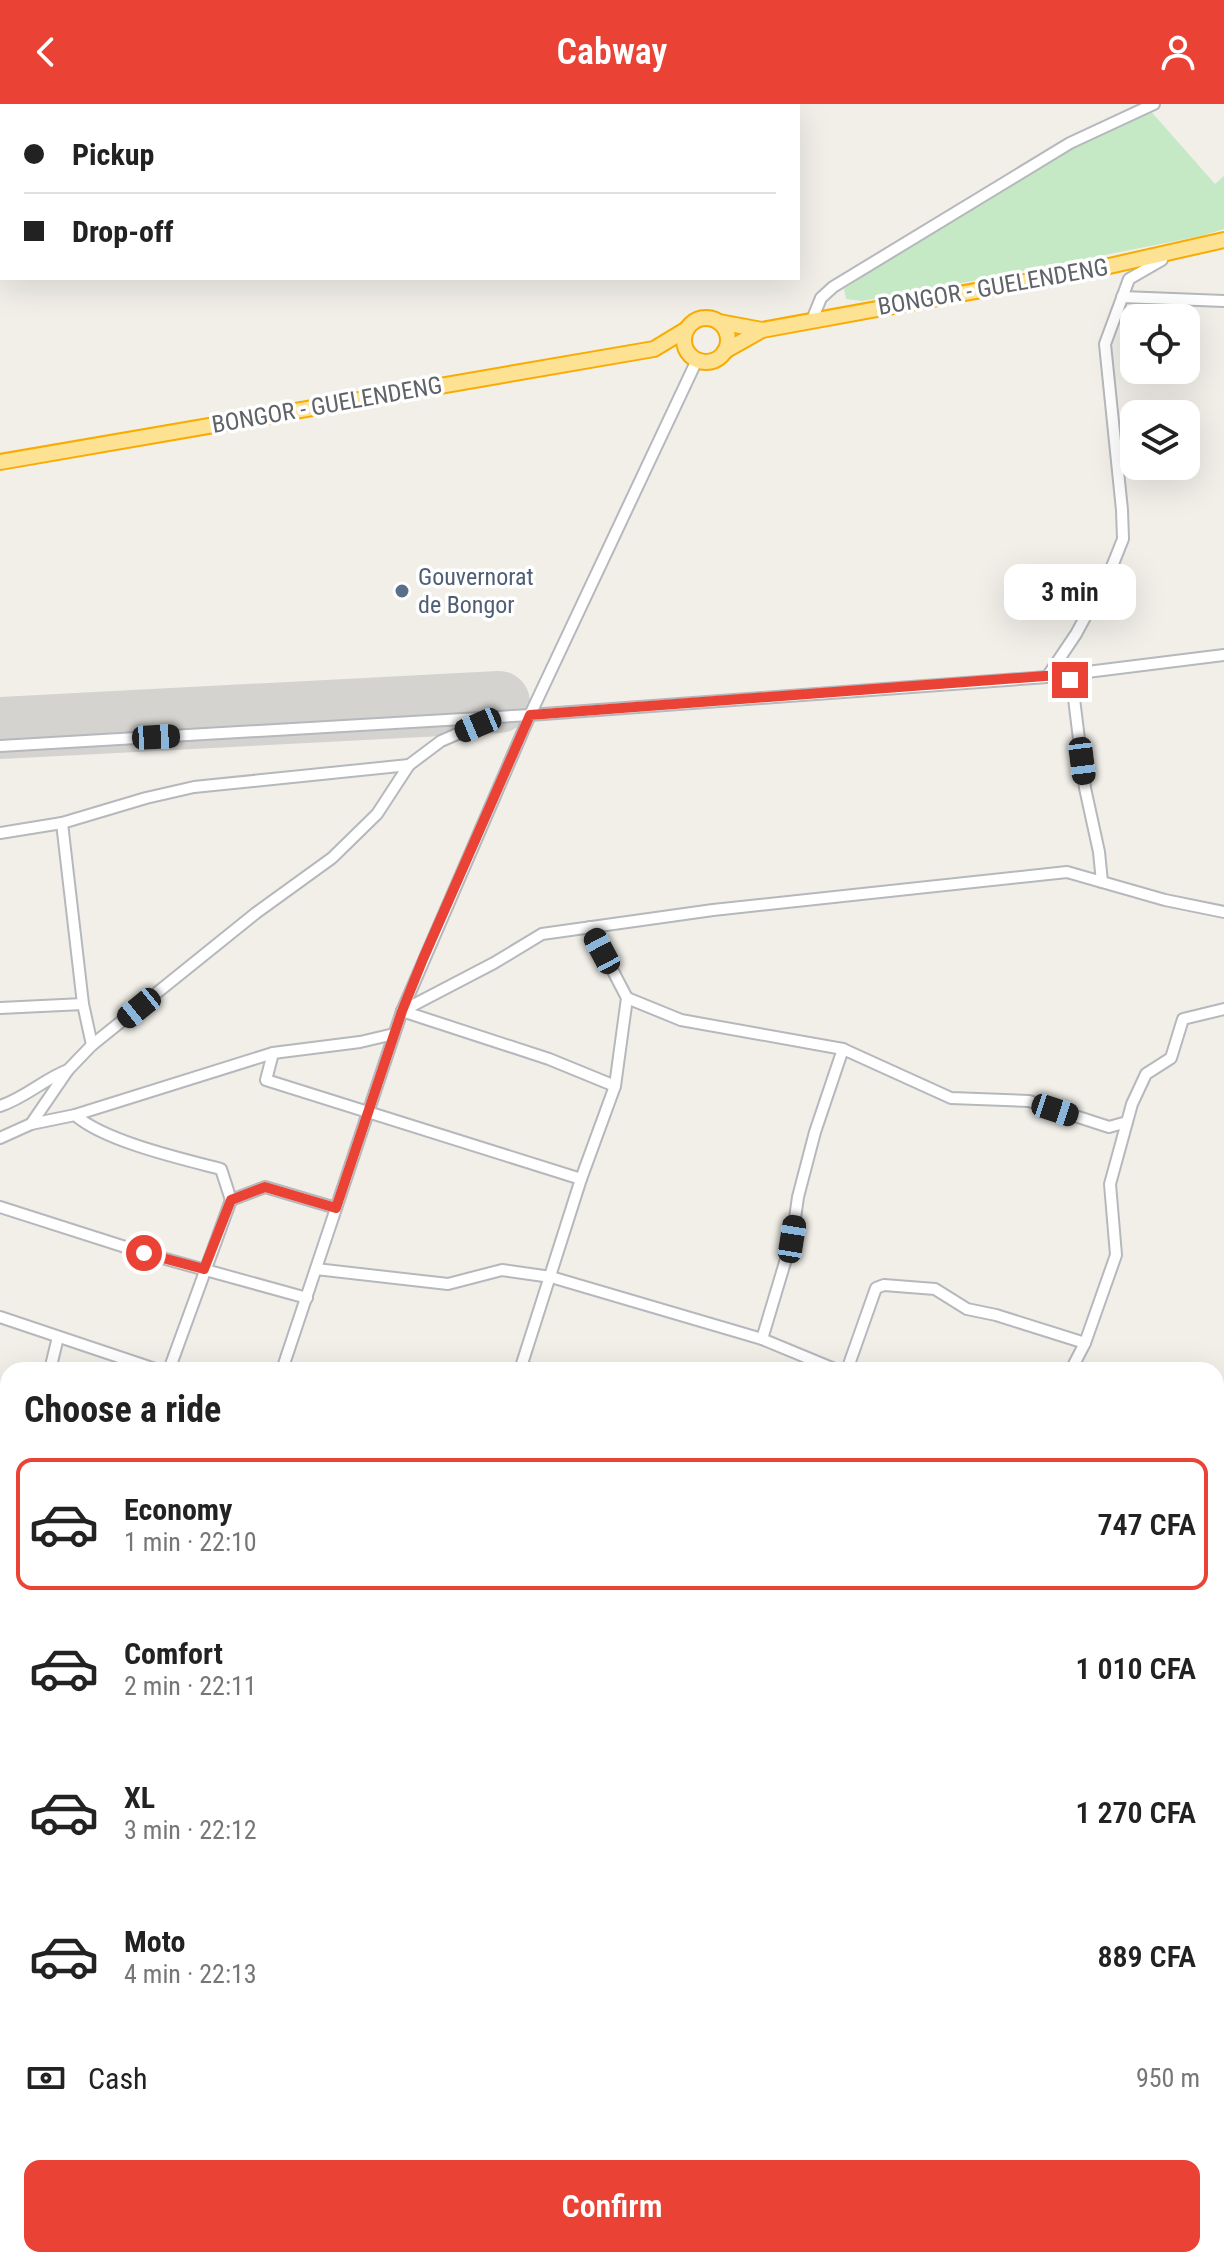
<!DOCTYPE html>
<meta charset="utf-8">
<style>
:root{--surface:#fff;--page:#f2f2f2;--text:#222;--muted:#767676;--line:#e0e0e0;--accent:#ea4335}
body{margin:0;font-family:"Roboto Condensed",sans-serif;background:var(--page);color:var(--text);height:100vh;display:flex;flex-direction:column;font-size:30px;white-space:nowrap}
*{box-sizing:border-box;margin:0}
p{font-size:26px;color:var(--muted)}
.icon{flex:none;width:44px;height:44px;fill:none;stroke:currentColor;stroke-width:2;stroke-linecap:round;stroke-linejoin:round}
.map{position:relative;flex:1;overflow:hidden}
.drawer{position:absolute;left:0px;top:1258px;width:1224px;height:906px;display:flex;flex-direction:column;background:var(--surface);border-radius:24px 24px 0 0;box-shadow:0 8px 32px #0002}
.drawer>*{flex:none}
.banner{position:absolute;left:0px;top:0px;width:800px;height:176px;box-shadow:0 8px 32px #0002;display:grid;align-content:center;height:176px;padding:0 24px;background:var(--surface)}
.tools{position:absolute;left:1120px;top:200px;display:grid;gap:16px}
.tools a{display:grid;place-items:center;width:80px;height:80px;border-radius:16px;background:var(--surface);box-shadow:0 8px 32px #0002;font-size:40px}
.end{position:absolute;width:36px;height:36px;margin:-18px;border:10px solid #ea4335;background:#fff;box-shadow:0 0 0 4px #fff}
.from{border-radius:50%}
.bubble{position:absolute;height:56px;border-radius:16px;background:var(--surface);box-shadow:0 8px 32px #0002;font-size:26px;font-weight:600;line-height:56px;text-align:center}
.car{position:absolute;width:24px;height:48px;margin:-24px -12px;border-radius:10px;box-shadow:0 0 6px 2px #0007;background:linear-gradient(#222 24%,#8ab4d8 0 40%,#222 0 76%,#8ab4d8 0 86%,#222 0)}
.banner b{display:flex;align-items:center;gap:28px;height:76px;font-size:30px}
.banner b+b{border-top:2px solid var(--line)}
.banner i{width:20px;height:20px;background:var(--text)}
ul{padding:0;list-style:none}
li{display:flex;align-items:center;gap:24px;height:132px;margin:0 16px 12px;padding:0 8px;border:4px solid transparent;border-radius:16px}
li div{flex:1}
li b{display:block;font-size:30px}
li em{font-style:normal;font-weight:600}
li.current{border-color:var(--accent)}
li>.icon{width:72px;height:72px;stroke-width:1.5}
h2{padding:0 24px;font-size:36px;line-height:96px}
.pay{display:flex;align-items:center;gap:20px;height:88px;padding:0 24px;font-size:30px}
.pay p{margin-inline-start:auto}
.cta{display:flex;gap:16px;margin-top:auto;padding:16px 24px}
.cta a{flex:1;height:92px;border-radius:16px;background:var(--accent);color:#fff;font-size:32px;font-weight:600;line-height:92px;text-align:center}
header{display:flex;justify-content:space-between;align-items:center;height:104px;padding:0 24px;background:var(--accent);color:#fff;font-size:36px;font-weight:600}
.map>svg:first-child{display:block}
.green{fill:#c5e8c5}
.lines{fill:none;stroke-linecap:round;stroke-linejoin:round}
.runway{stroke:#d4d3d0;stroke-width:62}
.minor-casing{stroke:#b5b8bc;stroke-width:14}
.highway-casing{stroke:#f9ab00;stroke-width:18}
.minor{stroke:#fff;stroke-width:10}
.highway{stroke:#fde293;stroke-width:14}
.route{stroke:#ea4335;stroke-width:10}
.service-dot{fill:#5c6f8a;stroke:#fff;stroke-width:3}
.labels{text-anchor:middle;stroke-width:7;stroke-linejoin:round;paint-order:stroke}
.street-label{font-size:24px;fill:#5f6368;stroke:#fff}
.service-label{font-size:24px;fill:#4e5e75;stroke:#fff;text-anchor:start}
</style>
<header><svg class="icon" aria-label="back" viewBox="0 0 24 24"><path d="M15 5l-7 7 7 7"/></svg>Cabway<svg class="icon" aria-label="person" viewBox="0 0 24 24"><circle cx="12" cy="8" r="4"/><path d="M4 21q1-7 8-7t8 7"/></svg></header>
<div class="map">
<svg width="1224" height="2163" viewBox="0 0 1224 2163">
<rect width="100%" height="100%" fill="#f1efe8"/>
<path class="green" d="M1148 4 1215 80 1224 72V125L1201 132 926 186 862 197 846 195 844 185 1005 81 1073 41Z"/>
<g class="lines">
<path class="runway" d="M0 624 499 598"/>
<g class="minor-casing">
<g id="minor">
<path d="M1122 193 1224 197"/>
<path d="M812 216 821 194 833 183 1070 39 1154 0"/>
<path d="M1071 570 1085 684 1099 748 1102 778"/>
<path d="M1047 573 1076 530 1111 465 1123 435 1122 406 1105 240 1129 175 1162 156"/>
<path d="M0 642 530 611 1047 573 1224 551"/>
<path d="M62 719 83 900 92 941"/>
<path d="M0 729 62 719 146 694 194 683 409 661"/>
<path d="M627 894 681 916 843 945 951 994 1029 997 1109 1023 1127 1018 1132 1000 1146 970 1171 954 1183 915 1224 905"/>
<path d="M0 904 83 900"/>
<path d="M402 907 494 859 542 830 713 806 1067 768 1165 796 1224 808"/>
<path d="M402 907 549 955 615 982"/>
<path d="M273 949 266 976 581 1075"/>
<path d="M0 1002C25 994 44 975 68 966"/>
<path d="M75 1011C104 1037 182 1055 221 1065L231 1096 265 1083 336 1104"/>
<path d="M31 1020 68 966 92 941 256 809 332 754 377 710 409 661 441 637 478 621 490 619"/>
<path d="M0 1034 31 1020 75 1011 273 949 360 938 394 930"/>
<path d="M0 1103 144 1149 307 1194"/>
<path d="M316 1165 448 1180 502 1166 551 1173 762 1235 837 1266"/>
<path d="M0 1213 158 1266"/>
<path d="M762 1235 792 1135 798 1093 815 1028 843 945"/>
<path d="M50 1266 58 1233"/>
<path d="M169 1266 231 1096"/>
<path d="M282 1266 402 907 530 611 697 256"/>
<path d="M520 1266 581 1075 615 982 627 894 590 823"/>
<path d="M847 1266 876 1184 884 1181 935 1185 967 1205 996 1211 1085 1239"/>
<path d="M1071 1266 1085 1239 1116 1151 1110 1080 1127 1018"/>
<path d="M1216 1388 1224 1391"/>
<path d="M0 1523 8 1527"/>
<path d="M1216 1535 1224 1500"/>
<path d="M1216 1609 1224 1611"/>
<path d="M0 1684 8 1687"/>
<path d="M0 1792 8 1795"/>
<path d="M1216 1829 1224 1831"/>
<path d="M1216 1981 1224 1985"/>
<path d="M0 2016 8 2019"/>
<path d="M1216 2096 1224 2098"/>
<path d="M0 2145 8 2120"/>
<path d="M447 2156 464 2163"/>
<path d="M852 2156 861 2163"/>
<path d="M121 2163 124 2156"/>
<path d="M275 2163 278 2156"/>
<path d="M545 2163 553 2156"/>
<path d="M1093 2163 1097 2156"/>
</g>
</g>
<g class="highway-casing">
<g id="highway">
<circle cx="706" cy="236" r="22"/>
<path d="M719 218 762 226 1096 165 1224 136"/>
<path d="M725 247 762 226"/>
<path d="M0 358 654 245 687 225"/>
</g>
</g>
<use href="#minor" class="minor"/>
<use href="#highway" class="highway"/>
</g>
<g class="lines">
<path class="route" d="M144 1149 204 1165 231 1096 265 1083 336 1104 402 907 423 855 530 611 1071 570 1070 576"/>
</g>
<circle class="service-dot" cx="402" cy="487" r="8"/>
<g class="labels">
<g class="street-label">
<text transform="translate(993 183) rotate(-10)" y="8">BONGOR - GUELENDENG</text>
<text transform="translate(327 301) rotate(-10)" y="8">BONGOR - GUELENDENG</text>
</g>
<g class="service-label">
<text x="418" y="481">Gouvernorat<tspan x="418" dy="28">de Bongor</tspan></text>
</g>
</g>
</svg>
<div class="tools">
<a><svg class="icon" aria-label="locate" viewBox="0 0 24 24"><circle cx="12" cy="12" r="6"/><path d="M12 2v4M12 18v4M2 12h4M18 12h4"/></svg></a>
<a><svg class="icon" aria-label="layers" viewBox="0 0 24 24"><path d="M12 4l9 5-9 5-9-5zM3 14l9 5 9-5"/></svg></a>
</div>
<i class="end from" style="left:144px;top:1149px"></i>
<i class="end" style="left:1070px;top:576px"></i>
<div class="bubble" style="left:1004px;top:460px;width:132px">3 min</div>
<i class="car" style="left:478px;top:621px;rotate:247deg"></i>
<i class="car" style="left:156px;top:633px;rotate:87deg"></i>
<i class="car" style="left:1082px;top:657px;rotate:173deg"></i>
<i class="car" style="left:602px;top:847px;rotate:332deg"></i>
<i class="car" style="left:139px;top:904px;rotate:231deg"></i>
<i class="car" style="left:1055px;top:1006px;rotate:108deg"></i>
<i class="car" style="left:792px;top:1135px;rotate:9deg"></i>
<div class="banner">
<b><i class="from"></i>Pickup</b>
<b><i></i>Drop-off</b>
</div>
<section class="drawer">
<h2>Choose a ride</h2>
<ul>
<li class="current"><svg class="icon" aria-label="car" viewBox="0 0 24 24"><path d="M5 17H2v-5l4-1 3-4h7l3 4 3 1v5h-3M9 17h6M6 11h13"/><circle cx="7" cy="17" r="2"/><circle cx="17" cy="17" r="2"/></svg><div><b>Economy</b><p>1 min · 22:10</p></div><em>747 CFA</em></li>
<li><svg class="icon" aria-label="car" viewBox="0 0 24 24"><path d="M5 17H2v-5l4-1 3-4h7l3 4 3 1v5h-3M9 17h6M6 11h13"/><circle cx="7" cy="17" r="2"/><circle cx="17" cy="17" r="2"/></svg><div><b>Comfort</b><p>2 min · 22:11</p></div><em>1 010 CFA</em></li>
<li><svg class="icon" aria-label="car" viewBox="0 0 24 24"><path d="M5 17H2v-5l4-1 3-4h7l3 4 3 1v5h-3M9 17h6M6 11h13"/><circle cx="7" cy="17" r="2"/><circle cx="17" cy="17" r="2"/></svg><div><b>XL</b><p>3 min · 22:12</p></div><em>1 270 CFA</em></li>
<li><svg class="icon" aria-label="car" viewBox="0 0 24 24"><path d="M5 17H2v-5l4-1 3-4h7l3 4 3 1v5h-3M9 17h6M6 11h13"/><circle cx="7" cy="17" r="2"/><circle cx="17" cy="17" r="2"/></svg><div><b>Moto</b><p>4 min · 22:13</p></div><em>889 CFA</em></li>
</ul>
<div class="pay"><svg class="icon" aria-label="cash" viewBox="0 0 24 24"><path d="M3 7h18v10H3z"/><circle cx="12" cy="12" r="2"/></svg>Cash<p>950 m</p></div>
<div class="cta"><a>Confirm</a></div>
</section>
</div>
